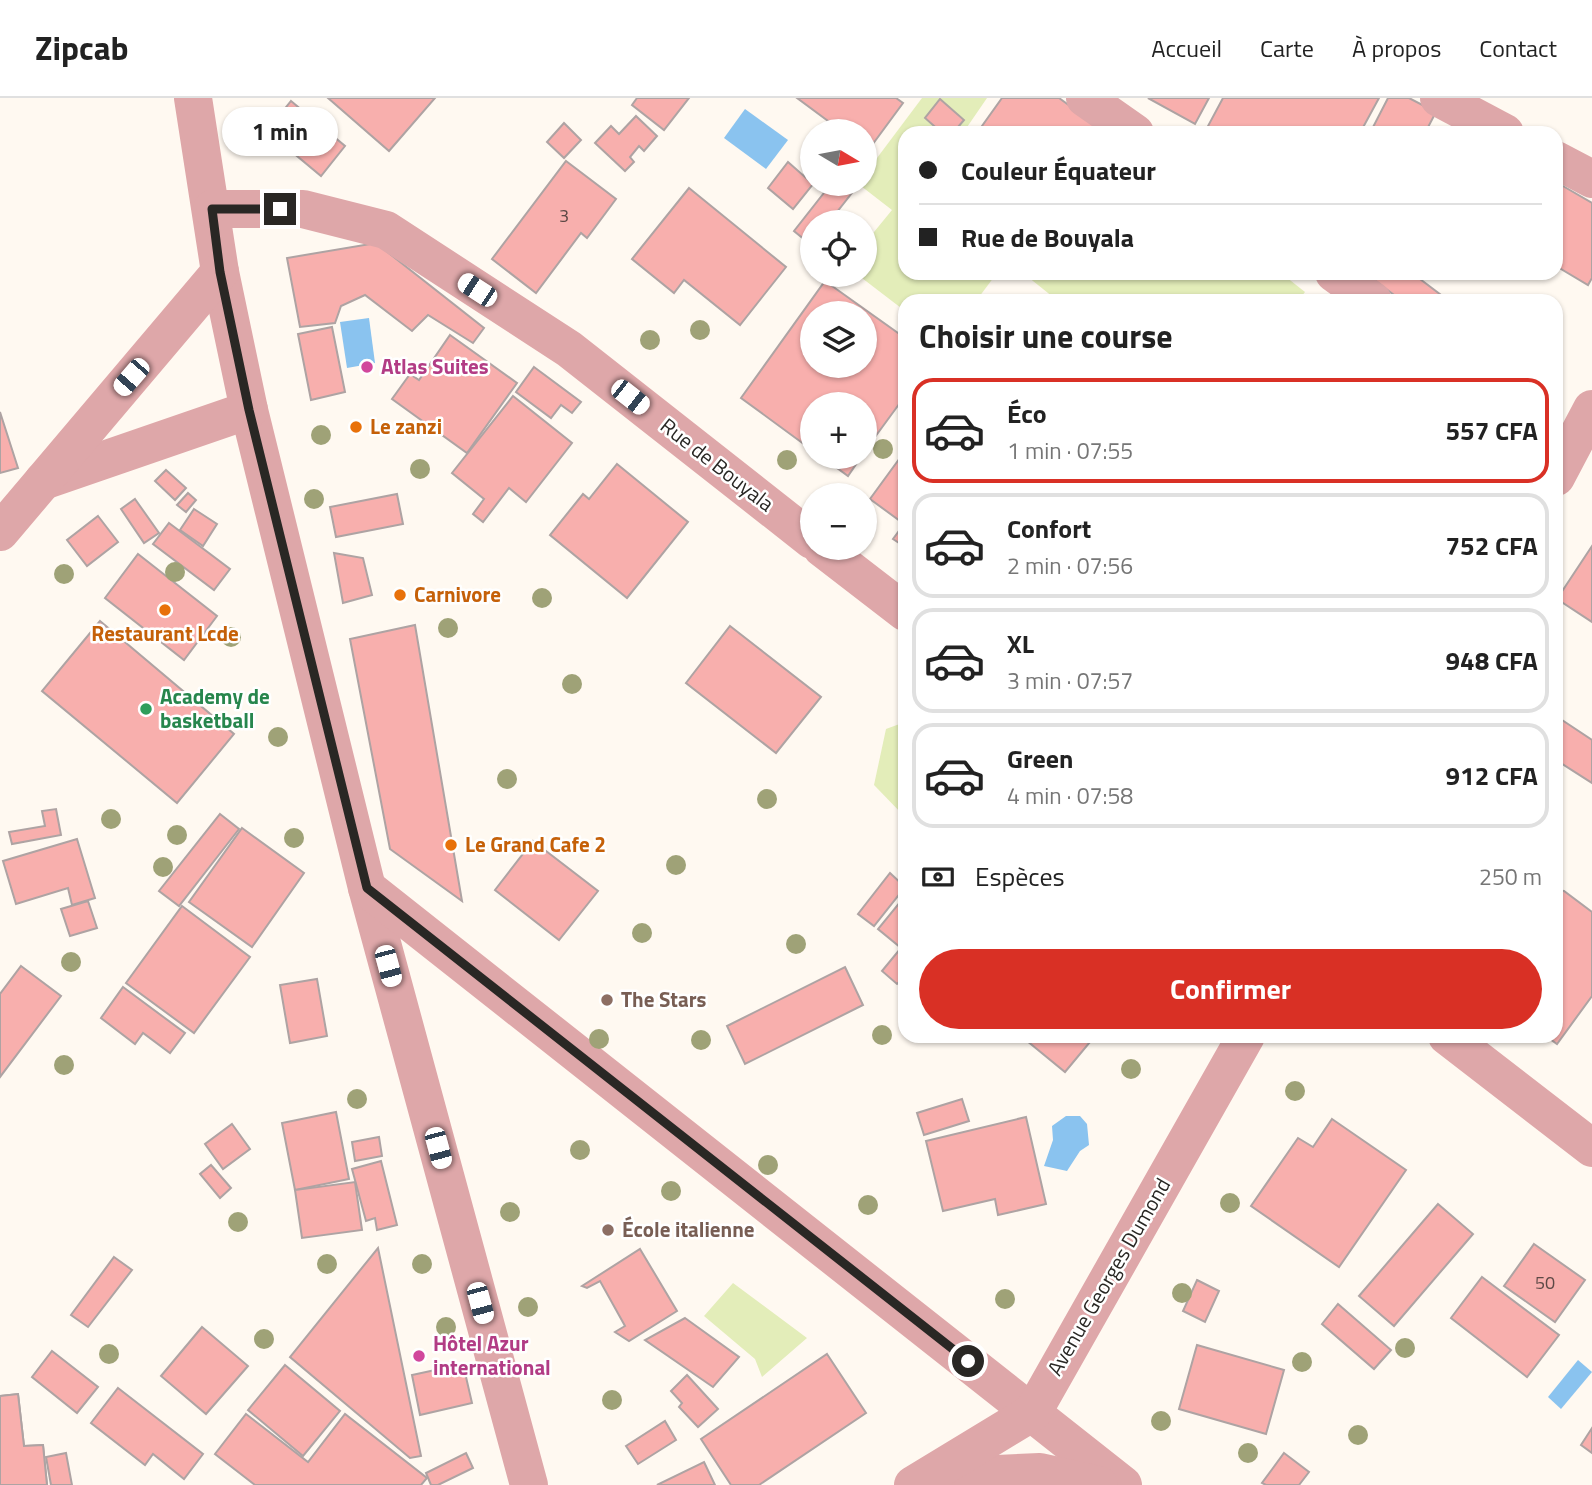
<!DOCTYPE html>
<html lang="fr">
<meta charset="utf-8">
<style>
:root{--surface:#fff;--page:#f6f6f6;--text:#222;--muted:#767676;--line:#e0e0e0;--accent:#d93025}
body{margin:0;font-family:"Titillium Web",sans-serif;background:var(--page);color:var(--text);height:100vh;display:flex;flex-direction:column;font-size:26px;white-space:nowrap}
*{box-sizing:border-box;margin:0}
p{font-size:23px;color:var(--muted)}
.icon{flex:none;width:38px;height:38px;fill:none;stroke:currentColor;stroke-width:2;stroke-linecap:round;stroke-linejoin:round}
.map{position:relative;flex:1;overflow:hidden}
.panel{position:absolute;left:898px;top:196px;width:665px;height:749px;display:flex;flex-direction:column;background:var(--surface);border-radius:21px;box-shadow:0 2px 5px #0004}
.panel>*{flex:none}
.top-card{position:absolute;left:898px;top:28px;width:665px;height:154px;border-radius:21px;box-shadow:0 2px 5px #0004;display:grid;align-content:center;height:154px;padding:0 21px;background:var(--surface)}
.needle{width:46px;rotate:100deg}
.buttons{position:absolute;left:800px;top:21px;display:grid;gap:14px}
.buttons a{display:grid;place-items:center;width:77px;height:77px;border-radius:50%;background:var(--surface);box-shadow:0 2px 5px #0004;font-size:35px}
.end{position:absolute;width:32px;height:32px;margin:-16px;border:9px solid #292724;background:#fff;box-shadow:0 0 0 4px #fff}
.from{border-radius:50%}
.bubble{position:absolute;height:49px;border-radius:24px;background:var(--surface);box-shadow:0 2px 5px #0004;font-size:23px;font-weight:700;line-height:49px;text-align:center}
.car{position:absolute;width:21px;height:42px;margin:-21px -10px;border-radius:9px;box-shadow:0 0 5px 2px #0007;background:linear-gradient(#fff 24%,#345 0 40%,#fff 0 76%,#345 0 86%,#fff 0)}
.top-card b{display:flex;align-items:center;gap:24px;height:66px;font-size:26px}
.top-card b+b{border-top:2px solid var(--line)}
.top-card i{width:18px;height:18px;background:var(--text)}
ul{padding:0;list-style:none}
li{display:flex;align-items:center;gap:21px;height:105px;margin:0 14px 10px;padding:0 7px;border:4px solid var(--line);border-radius:21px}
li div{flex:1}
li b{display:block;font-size:26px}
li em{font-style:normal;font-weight:700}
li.selected{border-color:var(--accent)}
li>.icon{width:63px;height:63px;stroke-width:1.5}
h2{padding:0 21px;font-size:32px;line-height:84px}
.pay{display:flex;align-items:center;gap:18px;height:77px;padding:0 21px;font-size:26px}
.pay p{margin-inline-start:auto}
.primary-button{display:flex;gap:14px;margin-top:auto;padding:14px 21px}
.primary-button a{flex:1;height:80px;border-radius:42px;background:var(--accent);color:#fff;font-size:28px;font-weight:700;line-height:80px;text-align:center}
header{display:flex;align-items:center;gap:42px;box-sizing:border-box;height:98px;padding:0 35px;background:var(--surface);border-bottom:2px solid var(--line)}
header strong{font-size:33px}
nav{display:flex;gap:38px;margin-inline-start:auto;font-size:24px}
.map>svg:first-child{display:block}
.green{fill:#e3edb9}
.water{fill:#8ac3ef}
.building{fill:#f8afad;stroke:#aea3a3;stroke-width:2;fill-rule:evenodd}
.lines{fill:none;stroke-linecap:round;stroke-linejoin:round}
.minor{stroke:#dea7a9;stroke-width:38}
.tree{fill:#9fa277}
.route{stroke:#292724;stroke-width:9}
.hotel-dot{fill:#d1479c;stroke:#fff;stroke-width:2.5}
.food-dot{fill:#e8710a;stroke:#fff;stroke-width:2.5}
.leisure-dot{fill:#2e9e5b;stroke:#fff;stroke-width:2.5}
.education-dot{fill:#8d6e63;stroke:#fff;stroke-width:2.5}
.labels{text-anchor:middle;stroke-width:5;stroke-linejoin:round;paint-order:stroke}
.number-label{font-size:18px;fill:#5d4946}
.hotel-label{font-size:21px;font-weight:bold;fill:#b23c85;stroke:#fff;text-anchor:start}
.food-label{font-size:21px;font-weight:bold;fill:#c56008;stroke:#fff;text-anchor:start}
.street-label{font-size:21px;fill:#292724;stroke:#fff}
.leisure-label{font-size:21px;font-weight:bold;fill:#27864d;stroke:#fff;text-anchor:start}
.education-label{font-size:21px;font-weight:bold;fill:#785e54;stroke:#fff;text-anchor:start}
</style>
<header>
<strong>Zipcab</strong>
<nav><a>Accueil</a><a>Carte</a><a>À propos</a><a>Contact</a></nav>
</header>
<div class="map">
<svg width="1592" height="1387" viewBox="0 0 1592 1387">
<rect width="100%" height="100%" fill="#fff9f1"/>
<g class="green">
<path d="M922 0H987L963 35H905V175H997L976 203H905V213L858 177H864L865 145 892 112 861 88 867 83 865 76Z"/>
<path d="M1023 175H1281L1305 194 1298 203H1058Z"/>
<path d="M905 624V719L874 687 886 631Z"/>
<path d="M733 1185 807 1240 762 1279 755 1261 704 1218Z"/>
</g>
<g class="water">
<path d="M745 11 788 42 766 71 724 40Z"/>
<path d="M369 220 375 265 347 270 340 224Z"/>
<path d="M1066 1018H1080L1087 1026 1089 1047 1080 1053 1067 1073 1044 1068 1053 1042 1052 1028Z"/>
<path d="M1578 1262 1592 1274 1561 1311 1548 1299Z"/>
</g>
<g class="building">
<path d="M328 0H435L389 53Z"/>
<path d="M637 0H689L664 32 632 7Z"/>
<path d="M797 0H896L903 5 864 58V33H821L828 23Z"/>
<path d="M1002 0H1059L1107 35H977Z"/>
<path d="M1148 0H1209L1195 26Z"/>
<path d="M1223 0H1379L1360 35H1220L1208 28Z"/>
<path d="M1388 0H1409L1436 14 1425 35H1370Z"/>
<path d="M940 1 964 22 953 35H942L925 20Z"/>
<path d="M291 3 345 48 321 78 267 33Z"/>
<path d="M636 18 657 38 644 53 639 48 630 59 634 64 625 73 595 45 611 28 619 36Z"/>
<path d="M564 25 581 42 564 60 547 44Z"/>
<path d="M566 63 616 101 587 140 581 135 536 195 492 161Z"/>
<path d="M788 64 813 86 793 111 768 90Z"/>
<path d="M1556 84 1592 105V180L1588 187 1556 168Z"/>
<path d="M831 86H859L829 124H812L811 147 794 133Z"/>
<path d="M689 90 786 169 740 227 684 182 674 195 632 161Z"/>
<path d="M376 145 484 230 473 245 428 217 412 233 365 197 341 208 335 225 300 229 287 160Z"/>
<path d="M1365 175H1412L1449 203H1402Z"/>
<path d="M825 183 905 240V298L864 354V306H812V352L741 300ZM812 215H864V268H812Z"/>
<path d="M332 229 345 294 311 302 298 236Z"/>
<path d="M450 237 517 285 467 355 392 301 410 276 419 282Z"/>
<path d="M534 269 581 304 572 315 561 307 551 320 516 294Z"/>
<path d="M513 298 572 345 526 404 509 390 483 424 473 416 484 401 452 375Z"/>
<path d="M0 314 18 370 0 375Z"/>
<path d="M905 353V449L893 441 904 426 870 401Z"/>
<path d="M822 359H861L848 378Z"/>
<path d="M617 366 688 424 627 500 550 437 583 396 589 401Z"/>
<path d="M166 372 186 390 175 402 155 383Z"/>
<path d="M188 395 196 402 186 414 177 407Z"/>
<path d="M397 396 403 426 336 439 330 409Z"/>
<path d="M135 401 159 435 144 445 121 411Z"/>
<path d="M194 411 217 426 203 448 180 432Z"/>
<path d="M98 418 118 444 87 468 67 442Z"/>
<path d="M169 425 230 471 214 492 153 446Z"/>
<path d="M1592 448V524L1557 501Z"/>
<path d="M334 455 363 460 372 497 343 505Z"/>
<path d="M138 456 217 518 184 562 105 500Z"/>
<path d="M100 523 234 636 177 705 42 593Z"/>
<path d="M415 527 462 803 390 751 350 541Z"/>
<path d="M730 528 821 599 776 655 686 585Z"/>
<path d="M1556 618 1592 642V685L1556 662Z"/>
<path d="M56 711 61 737 12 746 9 734 45 728 42 713Z"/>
<path d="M220 716 239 731 179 808 159 793Z"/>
<path d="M242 730 304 775 252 849 189 804Z"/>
<path d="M77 741 95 800 72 807 68 790 16 806 3 763Z"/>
<path d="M533 743 598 793 559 842 495 792Z"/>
<path d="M890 775 905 789 874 828 858 816Z"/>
<path d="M1556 792 1564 793 1592 814V898L1557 946 1546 938H1556Z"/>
<path d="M905 798V878L897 886 882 873 901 850 878 831Z"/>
<path d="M88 803 97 830 70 838 61 811Z"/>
<path d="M182 808 250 859 194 935 126 885Z"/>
<path d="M21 868 61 898 0 979V896Z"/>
<path d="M845 869 863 907 745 966 727 928Z"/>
<path d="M317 881 327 938 290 945 280 887Z"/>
<path d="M123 889 185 935 170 955 143 935 135 946 101 920Z"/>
<path d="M1021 938H1095L1065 974Z"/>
<path d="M962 1001 969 1023 924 1037 917 1015Z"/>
<path d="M336 1014 349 1081 295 1092 282 1025Z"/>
<path d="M1026 1019 1046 1106 998 1117 995 1101 943 1113 926 1043Z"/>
<path d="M1332 1021 1406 1072 1339 1169 1251 1108 1298 1040 1313 1049Z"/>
<path d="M232 1026 250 1051 223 1071 205 1046Z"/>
<path d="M379 1039 382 1058 355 1063 352 1044Z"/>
<path d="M381 1063 397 1127 377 1132 375 1120 366 1123 352 1071Z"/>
<path d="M211 1067 231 1090 220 1100 200 1076Z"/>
<path d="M355 1084 362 1132 302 1140 295 1092Z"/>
<path d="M1438 1106 1473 1136 1394 1228 1359 1198Z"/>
<path d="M1534 1146 1585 1182 1555 1224 1504 1188Z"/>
<path d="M378 1150 421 1358 410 1360 290 1259Z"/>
<path d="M640 1151 677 1213 629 1243 615 1234 625 1228 600 1183 587 1190 582 1188Z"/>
<path d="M114 1159 132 1172 88 1229 71 1217Z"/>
<path d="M1482 1179 1559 1237 1527 1279 1451 1220Z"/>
<path d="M1197 1182 1219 1193 1205 1224 1183 1213Z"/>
<path d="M1338 1206 1391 1252 1374 1271 1322 1226Z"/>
<path d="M685 1220 739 1259 713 1289 645 1242Z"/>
<path d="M202 1229 248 1268 206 1316 161 1278Z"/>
<path d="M1197 1247 1284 1272 1266 1336 1179 1311Z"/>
<path d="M52 1253 98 1289 77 1315 32 1279Z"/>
<path d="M827 1256 866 1315 759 1387H731L701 1341Z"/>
<path d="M463 1266 472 1305 420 1317 412 1277Z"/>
<path d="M285 1267 340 1313 303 1358 248 1312Z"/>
<path d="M687 1277 718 1311 698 1329 679 1309 682 1305 671 1293Z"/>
<path d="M118 1290 203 1356 184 1381 153 1356 145 1367 91 1325Z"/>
<path d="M18 1296 24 1348 43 1347 47 1387H0V1298Z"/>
<path d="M18 1296 24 1348 43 1347 47 1387H0V1298Z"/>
<path d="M246 1316 308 1364 345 1316 427 1380 421 1387H255L215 1356Z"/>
<path d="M665 1323 676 1342 638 1366 626 1348Z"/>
<path d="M1592 1330V1355L1581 1347Z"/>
<path d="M66 1355 72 1387H51L46 1359Z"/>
<path d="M466 1355 473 1370 438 1387H431L426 1375Z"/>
<path d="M1284 1355 1309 1374 1299 1387H1266L1262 1385Z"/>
<path d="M704 1364 715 1387H657Z"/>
</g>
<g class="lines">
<g class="minor">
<path d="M193 0 220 174 249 312 367 790 529 1387"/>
<path d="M1085 0 1135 35"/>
<path d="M1439 0 1505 35"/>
<path d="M1556 62 1592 81"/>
<path d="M212 111H303L386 132 569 251 812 442"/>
<path d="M1334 175 1373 203"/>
<path d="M1556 379 1592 311"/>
<path d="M43 383 249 312"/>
<path d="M0 434 220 174"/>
<path d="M822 450 905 514"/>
<path d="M367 790 1123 1387"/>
<path d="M1447 938 1592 1050"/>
<path d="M931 1379 1040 1374 1099 1387"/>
<path d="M913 1387 1033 1314 1246 938"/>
</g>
</g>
<g class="tree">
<circle cx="700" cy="232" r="10"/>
<circle cx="650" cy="242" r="10"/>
<circle cx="321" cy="337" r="10"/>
<circle cx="883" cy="351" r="10"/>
<circle cx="787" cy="362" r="10"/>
<circle cx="420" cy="371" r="10"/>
<circle cx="314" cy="401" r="10"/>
<circle cx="175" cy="474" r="10"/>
<circle cx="64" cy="476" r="10"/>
<circle cx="542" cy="500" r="10"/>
<circle cx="448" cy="530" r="10"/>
<circle cx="231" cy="539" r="10"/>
<circle cx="572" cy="586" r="10"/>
<circle cx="278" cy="639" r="10"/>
<circle cx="507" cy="681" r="10"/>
<circle cx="767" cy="701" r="10"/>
<circle cx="111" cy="721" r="10"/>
<circle cx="177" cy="737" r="10"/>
<circle cx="294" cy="740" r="10"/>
<circle cx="676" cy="767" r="10"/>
<circle cx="163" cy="769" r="10"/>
<circle cx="642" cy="835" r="10"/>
<circle cx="796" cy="846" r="10"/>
<circle cx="71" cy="864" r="10"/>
<circle cx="882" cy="937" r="10"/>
<circle cx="599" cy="941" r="10"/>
<circle cx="701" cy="942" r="10"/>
<circle cx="64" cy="967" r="10"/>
<circle cx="1131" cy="971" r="10"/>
<circle cx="1295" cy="993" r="10"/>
<circle cx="357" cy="1001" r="10"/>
<circle cx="580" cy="1052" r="10"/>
<circle cx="768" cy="1067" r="10"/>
<circle cx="671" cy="1093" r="10"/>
<circle cx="1230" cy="1105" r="10"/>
<circle cx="868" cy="1107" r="10"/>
<circle cx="510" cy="1114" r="10"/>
<circle cx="238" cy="1124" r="10"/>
<circle cx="327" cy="1166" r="10"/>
<circle cx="422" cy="1166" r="10"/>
<circle cx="1182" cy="1195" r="10"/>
<circle cx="1005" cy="1201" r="10"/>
<circle cx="528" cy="1209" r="10"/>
<circle cx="446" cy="1229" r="10"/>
<circle cx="264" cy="1241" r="10"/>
<circle cx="1405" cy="1250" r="10"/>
<circle cx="109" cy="1256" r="10"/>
<circle cx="1302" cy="1264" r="10"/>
<circle cx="612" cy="1302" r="10"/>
<circle cx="1161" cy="1323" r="10"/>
<circle cx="1358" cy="1337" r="10"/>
<circle cx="1248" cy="1355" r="10"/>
</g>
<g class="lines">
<path class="route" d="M280 111H212L220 174 249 312 367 790 968 1263"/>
</g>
<g class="hotel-dot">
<circle cx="367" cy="269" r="7"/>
<circle cx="419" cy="1258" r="7"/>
</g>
<g class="food-dot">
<circle cx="356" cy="329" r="7"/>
<circle cx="400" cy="497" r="7"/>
<circle cx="165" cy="512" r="7"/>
<circle cx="451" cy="747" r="7"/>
</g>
<circle class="leisure-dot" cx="146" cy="611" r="7"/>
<g class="education-dot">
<circle cx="607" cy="902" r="7"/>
<circle cx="608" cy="1132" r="7"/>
</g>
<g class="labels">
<g class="number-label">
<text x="564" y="124">3</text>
<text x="1545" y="1191">50</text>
</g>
<g class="hotel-label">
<text x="381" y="276">Atlas Suites</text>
<text x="433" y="1253">Hôtel Azur<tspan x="433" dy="24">international</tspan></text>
</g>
<g class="food-label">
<text x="370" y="336">Le zanzi</text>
<text x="414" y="504">Carnivore</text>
<text x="165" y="543" text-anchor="middle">Restaurant Lcde</text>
<text x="465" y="754">Le Grand Cafe 2</text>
</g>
<g class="street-label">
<text transform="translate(717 367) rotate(38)" y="7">Rue de Bouyala</text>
<text transform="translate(1109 1179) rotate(-60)" y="7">Avenue Georges Dumond</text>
</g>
<g class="leisure-label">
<text x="160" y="606">Academy de<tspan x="160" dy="24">basketball</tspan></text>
</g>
<g class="education-label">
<text x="621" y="909">The Stars</text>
<text x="622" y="1139">École italienne</text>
</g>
</g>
</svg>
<div class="buttons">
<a><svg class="needle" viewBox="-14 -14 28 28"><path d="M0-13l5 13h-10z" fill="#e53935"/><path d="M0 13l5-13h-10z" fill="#767676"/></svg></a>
<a><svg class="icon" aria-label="locate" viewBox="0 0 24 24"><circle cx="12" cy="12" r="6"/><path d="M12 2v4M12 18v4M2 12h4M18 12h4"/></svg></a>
<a><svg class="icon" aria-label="layers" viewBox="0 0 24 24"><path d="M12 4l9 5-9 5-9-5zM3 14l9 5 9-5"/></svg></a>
<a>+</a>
<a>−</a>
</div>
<i class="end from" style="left:968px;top:1263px"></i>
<i class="end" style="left:280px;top:111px"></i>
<div class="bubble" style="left:222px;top:9px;width:116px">1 min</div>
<i class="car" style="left:477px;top:192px;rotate:303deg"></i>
<i class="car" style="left:131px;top:279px;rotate:221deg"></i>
<i class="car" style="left:630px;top:299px;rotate:128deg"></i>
<i class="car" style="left:388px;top:868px;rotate:165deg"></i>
<i class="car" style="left:438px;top:1050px;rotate:165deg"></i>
<i class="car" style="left:480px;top:1205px;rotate:165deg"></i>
<div class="top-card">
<b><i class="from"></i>Couleur Équateur</b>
<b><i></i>Rue de Bouyala</b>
</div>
<section class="panel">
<h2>Choisir une course</h2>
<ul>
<li class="selected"><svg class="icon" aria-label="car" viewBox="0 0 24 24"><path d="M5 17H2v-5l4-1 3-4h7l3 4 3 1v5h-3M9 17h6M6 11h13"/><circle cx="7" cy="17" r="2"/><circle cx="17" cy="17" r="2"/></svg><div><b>Éco</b><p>1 min · 07:55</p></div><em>557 CFA</em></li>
<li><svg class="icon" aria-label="car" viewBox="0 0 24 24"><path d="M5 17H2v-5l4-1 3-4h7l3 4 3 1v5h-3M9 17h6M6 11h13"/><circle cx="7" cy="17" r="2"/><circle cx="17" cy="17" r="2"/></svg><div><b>Confort</b><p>2 min · 07:56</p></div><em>752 CFA</em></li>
<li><svg class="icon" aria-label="car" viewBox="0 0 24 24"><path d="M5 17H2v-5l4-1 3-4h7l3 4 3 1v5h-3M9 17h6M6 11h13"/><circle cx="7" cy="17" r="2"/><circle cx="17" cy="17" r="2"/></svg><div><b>XL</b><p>3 min · 07:57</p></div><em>948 CFA</em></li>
<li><svg class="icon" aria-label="car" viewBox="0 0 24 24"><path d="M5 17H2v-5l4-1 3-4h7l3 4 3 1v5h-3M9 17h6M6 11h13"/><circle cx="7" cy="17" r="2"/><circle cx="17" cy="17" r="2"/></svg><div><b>Green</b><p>4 min · 07:58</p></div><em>912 CFA</em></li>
</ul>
<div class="pay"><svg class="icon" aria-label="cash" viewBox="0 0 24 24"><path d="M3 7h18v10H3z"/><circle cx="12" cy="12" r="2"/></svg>Espèces<p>250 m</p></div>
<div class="primary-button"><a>Confirmer</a></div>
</section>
</div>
